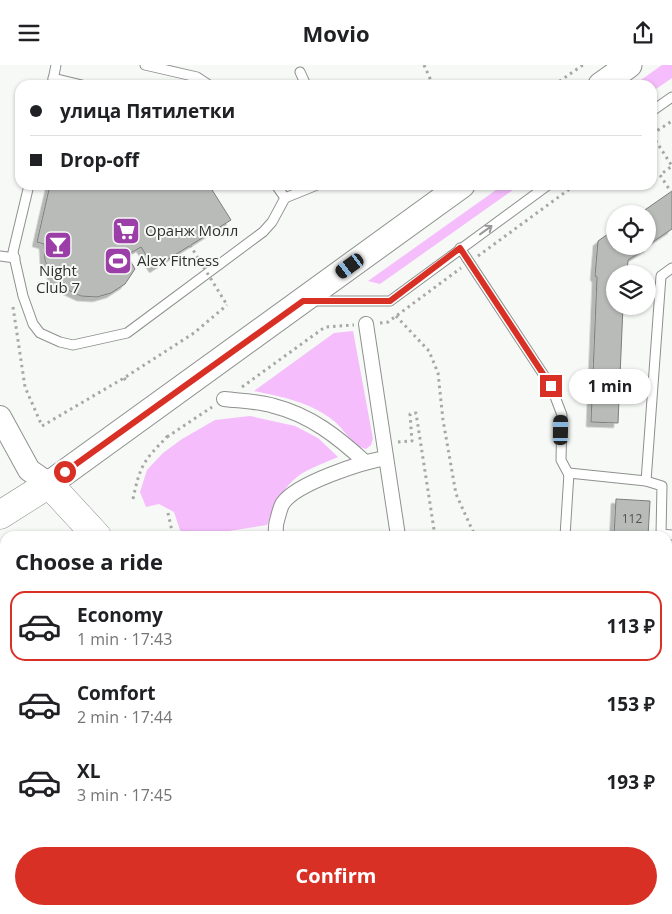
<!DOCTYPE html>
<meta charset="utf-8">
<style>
:root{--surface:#fff;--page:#f6f6f6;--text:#202124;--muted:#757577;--line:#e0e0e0;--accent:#d93025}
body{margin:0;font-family:"Open Sans",sans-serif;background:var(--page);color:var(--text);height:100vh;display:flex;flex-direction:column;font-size:19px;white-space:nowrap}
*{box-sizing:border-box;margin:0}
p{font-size:16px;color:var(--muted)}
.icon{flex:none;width:28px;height:28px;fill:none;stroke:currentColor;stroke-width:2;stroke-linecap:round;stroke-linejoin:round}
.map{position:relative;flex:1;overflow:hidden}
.drawer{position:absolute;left:0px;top:466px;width:672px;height:384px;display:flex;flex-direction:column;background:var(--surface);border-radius:15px 15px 0 0;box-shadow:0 1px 4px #0004}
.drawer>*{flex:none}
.banner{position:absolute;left:15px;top:15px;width:642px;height:110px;border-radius:15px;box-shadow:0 1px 4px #0004;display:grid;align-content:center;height:110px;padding:0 15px;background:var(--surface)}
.tools{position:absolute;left:606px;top:140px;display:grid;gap:10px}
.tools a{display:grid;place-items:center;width:50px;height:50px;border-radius:50%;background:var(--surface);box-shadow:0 1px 4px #0004;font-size:25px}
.end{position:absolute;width:22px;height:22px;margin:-11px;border:6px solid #d93025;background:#fff;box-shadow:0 0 0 2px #fff}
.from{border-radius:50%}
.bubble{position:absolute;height:35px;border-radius:18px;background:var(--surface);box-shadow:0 1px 4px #0004;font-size:16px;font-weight:700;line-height:35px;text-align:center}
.car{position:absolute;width:15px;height:30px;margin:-15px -8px;border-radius:6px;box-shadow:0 0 4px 1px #0007;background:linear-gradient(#222 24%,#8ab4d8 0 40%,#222 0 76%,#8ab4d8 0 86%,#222 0)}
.banner b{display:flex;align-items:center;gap:18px;height:48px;font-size:19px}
.banner b+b{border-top:1px solid var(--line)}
.banner i{width:12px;height:12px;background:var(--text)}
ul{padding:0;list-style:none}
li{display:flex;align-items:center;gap:15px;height:70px;margin:0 10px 8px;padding:0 5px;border:2px solid transparent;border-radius:15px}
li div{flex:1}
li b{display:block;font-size:19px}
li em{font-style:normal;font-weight:700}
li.on{border-color:var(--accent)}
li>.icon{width:45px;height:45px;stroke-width:1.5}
h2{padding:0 15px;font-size:22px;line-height:60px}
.primary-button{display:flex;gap:10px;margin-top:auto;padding:10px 15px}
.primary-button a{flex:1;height:58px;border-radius:30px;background:var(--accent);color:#fff;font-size:20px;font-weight:700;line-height:58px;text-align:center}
header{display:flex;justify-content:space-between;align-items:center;height:65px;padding:0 15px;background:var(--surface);font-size:22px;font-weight:700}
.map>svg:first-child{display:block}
.built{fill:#e6f0e7}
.green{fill:#f5bdfb}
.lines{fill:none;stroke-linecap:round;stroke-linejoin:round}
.river{stroke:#c38ec9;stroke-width:29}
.building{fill:#b8bbb8;stroke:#7c7f7d;filter:url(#shadow)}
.service-casing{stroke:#8e918e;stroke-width:11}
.pedestrian-casing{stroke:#8e918e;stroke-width:16}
.tertiary-casing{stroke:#8e918e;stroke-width:24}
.secondary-casing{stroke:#8e918e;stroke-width:27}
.primary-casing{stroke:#8e918e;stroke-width:29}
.path{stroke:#a6a8a6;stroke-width:3;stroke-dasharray:2.5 4;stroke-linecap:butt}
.service{stroke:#fff;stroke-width:9}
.pedestrian{stroke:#fff;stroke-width:14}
.tertiary{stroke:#fff;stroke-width:22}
.secondary{stroke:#fff;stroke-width:25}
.primary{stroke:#fff;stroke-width:28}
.path-bridge{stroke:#a6a8a6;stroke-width:3;stroke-dasharray:2.5 4;stroke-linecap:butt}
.oneway{stroke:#979897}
.route{stroke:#d93025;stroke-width:6}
.labels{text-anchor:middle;stroke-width:4;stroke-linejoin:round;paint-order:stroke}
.number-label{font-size:12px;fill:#515351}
.poi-label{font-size:15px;fill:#2f302f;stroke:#f6f9f6;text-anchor:start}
</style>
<header><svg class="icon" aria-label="menu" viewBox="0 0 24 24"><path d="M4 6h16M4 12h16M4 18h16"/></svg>Movio<svg class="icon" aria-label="share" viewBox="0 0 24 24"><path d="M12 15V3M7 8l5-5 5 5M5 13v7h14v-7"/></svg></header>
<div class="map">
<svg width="672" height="849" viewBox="0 0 672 849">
<defs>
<filter id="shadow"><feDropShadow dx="-4.5" dy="4.5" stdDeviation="0" flood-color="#0004"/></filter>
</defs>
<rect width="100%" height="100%" fill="#f6f9f6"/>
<path class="built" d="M166 845H612L633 849H169Z"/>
<g class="green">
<path d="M662 0H672V13L653 26 652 20H634Z"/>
<path d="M503 120H520L380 219 368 216Z"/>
<path d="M353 266 373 374 371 380 366 384C353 381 345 365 334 356 311 337 282 332 254 326L334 268Z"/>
<path d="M250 351 295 361 318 373 338 392C327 397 304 405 296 413 282 424 273 443 267 460L197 471H182L174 447 159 439 146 442 140 427 147 405 163 388 182 374 215 355Z"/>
<path d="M0 766 5 769V845H138L142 849H0Z"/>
</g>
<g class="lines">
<g class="river">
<path d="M0 814 5 819"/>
<path d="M0 840 6 849"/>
<path d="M128 845 133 849"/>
</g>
</g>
<g class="building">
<path d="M50 120H209L231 155 154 203 141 182 127 190 135 204 125 219 111 228 97 232 81 231 66 224 54 213 45 196 44 179 37 177Z"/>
<path d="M672 126V164L648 180 649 182 628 195 627 209H615V241H623L618 358 591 357 597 212 595 211 598 176 615 164V181H648V149H639Z"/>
<path d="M616 434 650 436 648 471H614Z"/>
<rect x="198" y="845" width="59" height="4"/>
<path d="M283 845H304L300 849H280Z"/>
<path d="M338 845H363L374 849H330Z"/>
<path d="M405 845H455L464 849H412Z"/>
</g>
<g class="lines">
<g class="service-casing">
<g id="service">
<path d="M145 0 197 12 209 20"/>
<path d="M300 7 306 20"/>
<path d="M53 13 82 20"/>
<path d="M52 20 56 0"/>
<path d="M652 46 672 32"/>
<path d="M29 120 13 187 23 231 33 259 40 268 60 277 73 280 127 268 263 167 272 157 285 133 317 120"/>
<path d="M276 120 285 133"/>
<path d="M460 183 551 321 562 350 561 395 569 410"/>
<path d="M0 191 15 193"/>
<path d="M313 236H390L548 120"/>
<path d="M646 416 661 211 672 203"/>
<path d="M565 471 569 408 646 416 662 421 661 469 672 470"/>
<path d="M668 585 672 586"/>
<path d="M185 845 188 849"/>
<path d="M268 845V849"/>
<path d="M385 845 391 849"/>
<path d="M489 845 493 848 508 849"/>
</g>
</g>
<g class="pedestrian-casing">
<g id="pedestrian">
<path d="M366 259 398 471"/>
<path d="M224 334C241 336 258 336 274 341 310 350 338 372 365 397"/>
<path d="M277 471C275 466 276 458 278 452 279 448 281 441 283 438 297 418 362 397 386 393"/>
</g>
</g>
<g class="tertiary-casing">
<path id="tertiary" d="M0 352 29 405 49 419"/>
</g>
<g class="secondary-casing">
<g id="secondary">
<path d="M601 20 629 0"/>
<path d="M49 419 462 120"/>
</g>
</g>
<g class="primary-casing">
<g id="primary">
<path d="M0 450 49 419 97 471"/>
<path d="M668 719 672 720"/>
</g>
</g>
<g class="path">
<path d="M424 0 433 20"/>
<path d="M554 20 583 0"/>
<path d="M652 69 672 56"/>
<path d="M652 70 672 101 660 110 671 127"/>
<path d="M478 191 575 120"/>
<path d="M13 242 25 322 42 361 124 313 194 268 227 240"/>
<path d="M396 251 429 286 438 308 443 355 456 429 475 471"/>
<path d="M380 258 388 257 461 203"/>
<path d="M124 313 128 318"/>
<path d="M242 322 325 262 354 260"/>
<path d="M167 372 212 342"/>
<path d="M398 377 412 376 410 349 416 348 435 471"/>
<path d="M133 434C140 401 143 396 167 372L164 368"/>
<path d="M168 448 173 471"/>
<path d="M0 494 5 492"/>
</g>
<use href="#service" class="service"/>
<use href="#pedestrian" class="pedestrian"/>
<use href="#tertiary" class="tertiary"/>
<use href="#secondary" class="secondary"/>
<use href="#primary" class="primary"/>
<path class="path-bridge" d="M190 180 227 240"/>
</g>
<defs><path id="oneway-shaft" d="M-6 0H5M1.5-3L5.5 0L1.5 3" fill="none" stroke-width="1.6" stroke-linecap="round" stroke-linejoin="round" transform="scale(1.25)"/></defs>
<use class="oneway" href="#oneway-shaft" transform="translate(486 165) rotate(-36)"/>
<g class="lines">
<path class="route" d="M65 407 303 236H390L460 183 551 321"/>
</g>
<defs>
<g id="supermarket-square" transform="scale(1.4375)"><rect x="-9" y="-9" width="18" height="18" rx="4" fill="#9c3ea7" stroke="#f6f9f6"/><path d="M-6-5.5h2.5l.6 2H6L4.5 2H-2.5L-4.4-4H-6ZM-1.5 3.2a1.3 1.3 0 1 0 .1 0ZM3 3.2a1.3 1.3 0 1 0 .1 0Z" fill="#fff"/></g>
<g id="bar-square" transform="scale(1.4375)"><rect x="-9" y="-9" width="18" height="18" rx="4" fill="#9c3ea7" stroke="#f6f9f6"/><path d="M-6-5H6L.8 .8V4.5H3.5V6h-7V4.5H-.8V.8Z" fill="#fff"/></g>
<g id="stadium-square" transform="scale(1.4375)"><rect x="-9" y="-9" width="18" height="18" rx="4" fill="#9c3ea7" stroke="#f6f9f6"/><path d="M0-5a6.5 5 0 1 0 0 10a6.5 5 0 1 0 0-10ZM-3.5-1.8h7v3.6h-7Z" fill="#fff"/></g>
</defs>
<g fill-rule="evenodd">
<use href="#supermarket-square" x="126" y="166"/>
<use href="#bar-square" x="58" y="180"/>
<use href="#stadium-square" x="118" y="196"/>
</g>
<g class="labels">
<g class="number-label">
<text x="632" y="458">112</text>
</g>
<g class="poi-label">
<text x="145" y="171">Оранж Молл</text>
<text x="137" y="201">Alex Fitness</text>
<text x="58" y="211" text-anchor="middle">Night<tspan x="58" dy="17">Club 7</tspan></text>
</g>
</g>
</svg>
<div class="tools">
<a><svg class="icon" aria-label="locate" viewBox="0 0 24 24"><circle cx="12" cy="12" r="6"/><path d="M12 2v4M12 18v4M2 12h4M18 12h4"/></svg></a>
<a><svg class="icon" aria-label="layers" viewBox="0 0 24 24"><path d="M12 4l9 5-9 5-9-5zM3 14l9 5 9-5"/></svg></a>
</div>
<i class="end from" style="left:65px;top:407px"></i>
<i class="end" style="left:551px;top:321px"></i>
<div class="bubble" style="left:569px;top:304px;width:82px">1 min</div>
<i class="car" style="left:350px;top:201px;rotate:234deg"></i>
<i class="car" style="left:561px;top:365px;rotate:1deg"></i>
<div class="banner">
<b><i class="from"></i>улица Пятилетки</b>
<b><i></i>Drop-off</b>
</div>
<section class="drawer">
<h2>Choose a ride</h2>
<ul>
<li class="on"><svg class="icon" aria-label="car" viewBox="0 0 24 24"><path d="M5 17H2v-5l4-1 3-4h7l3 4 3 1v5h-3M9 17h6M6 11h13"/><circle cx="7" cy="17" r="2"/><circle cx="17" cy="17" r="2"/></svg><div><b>Economy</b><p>1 min · 17:43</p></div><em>113 ₽</em></li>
<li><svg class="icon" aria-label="car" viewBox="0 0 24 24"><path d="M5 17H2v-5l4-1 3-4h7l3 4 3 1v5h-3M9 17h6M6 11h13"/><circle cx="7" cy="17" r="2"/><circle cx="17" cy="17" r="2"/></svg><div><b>Comfort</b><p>2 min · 17:44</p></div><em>153 ₽</em></li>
<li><svg class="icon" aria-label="car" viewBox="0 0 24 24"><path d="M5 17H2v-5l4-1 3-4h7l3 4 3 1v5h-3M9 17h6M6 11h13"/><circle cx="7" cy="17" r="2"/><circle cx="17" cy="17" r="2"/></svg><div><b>XL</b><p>3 min · 17:45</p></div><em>193 ₽</em></li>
</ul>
<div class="primary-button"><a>Confirm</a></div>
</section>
</div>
